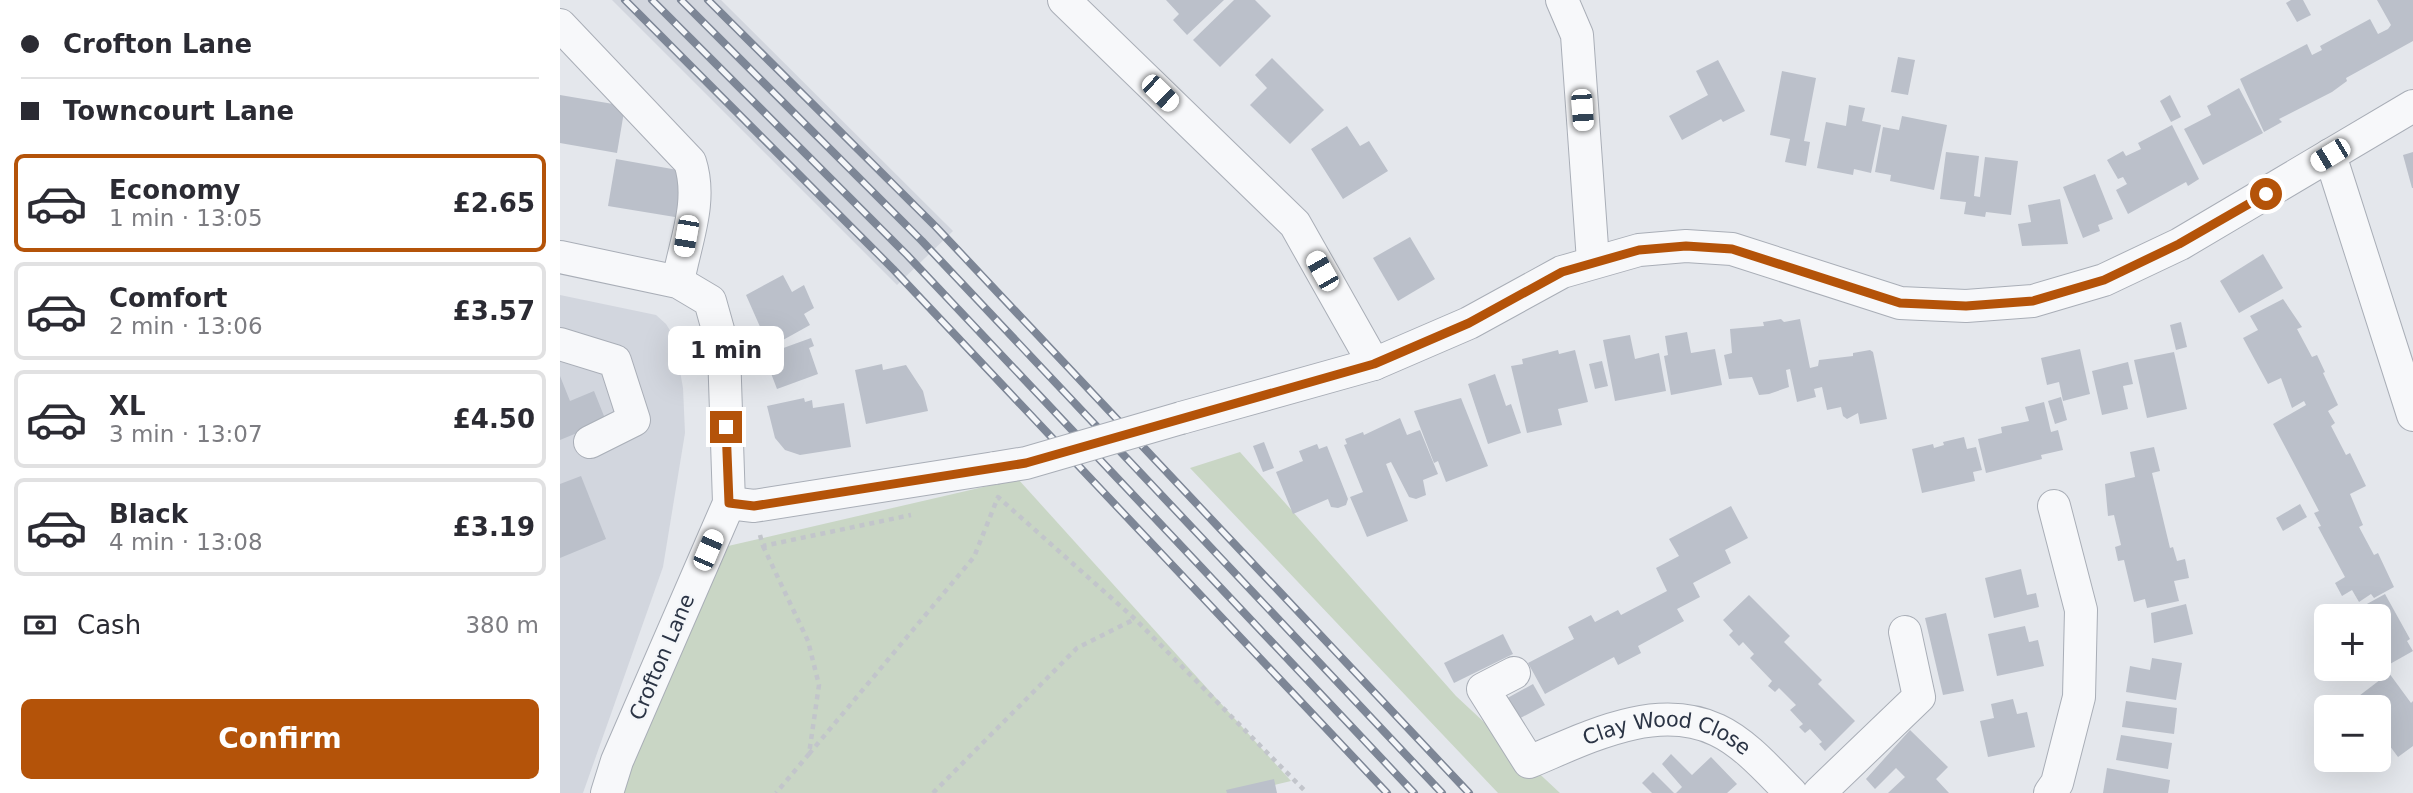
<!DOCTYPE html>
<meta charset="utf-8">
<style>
:root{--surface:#fff;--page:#f2f2f3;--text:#2b2b33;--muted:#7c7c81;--line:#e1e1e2;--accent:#b45309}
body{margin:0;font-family:"DejaVu Sans",sans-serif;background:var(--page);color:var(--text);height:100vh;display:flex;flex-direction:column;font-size:26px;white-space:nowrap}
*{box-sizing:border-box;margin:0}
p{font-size:23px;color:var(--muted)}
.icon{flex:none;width:38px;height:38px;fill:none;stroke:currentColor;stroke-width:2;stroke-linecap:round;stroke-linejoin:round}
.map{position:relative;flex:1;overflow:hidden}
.side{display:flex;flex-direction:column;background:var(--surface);width:560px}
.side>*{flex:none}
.banner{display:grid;align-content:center;height:154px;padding:0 21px;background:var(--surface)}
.tools{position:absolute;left:1754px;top:604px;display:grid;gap:14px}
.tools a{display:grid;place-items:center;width:77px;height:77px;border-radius:10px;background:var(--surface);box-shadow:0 7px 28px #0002;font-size:35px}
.end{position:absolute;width:32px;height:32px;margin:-16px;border:9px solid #b45309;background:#fff;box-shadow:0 0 0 4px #fff}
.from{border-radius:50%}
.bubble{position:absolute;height:49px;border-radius:10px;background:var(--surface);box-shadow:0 7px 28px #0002;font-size:23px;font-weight:700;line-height:49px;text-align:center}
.car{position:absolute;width:21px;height:42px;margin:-21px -10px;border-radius:9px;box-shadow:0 0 5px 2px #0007;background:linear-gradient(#fff 24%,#345 0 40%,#fff 0 76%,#345 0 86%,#fff 0)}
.banner b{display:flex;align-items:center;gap:24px;height:66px;font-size:26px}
.banner b+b{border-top:2px solid var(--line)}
.banner i{width:18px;height:18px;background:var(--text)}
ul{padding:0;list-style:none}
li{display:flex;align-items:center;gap:21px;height:98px;margin:0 14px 10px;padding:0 7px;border:4px solid var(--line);border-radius:10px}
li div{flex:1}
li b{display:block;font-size:26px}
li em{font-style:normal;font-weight:700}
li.current{border-color:var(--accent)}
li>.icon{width:63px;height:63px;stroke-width:1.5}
.pay{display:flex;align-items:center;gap:18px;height:77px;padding:0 21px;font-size:26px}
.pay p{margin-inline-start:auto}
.button{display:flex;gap:14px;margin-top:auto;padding:14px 21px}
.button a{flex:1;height:80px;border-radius:10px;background:var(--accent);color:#fff;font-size:28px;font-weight:700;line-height:80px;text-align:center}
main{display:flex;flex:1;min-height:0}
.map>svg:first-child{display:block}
.built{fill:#d2d6de}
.green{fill:#c9d6c5}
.building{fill:#bbc0ca}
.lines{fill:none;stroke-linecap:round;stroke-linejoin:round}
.minor-casing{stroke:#a9aeb7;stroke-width:34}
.path{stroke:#c2c5cb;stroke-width:4.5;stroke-dasharray:5 5;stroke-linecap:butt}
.minor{stroke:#f7f8fa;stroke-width:32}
.rail-casing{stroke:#7d8696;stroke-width:8}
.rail{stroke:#f4f6f9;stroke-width:5;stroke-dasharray:16;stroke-linecap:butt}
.minor-bridge-casing{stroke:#a9aeb7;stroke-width:34;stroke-linecap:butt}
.minor-bridge{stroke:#f7f8fa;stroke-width:32}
.route{stroke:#b45309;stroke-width:9}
.labels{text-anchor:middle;stroke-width:5;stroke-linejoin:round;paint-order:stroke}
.street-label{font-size:21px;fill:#2b3445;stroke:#f4f6f9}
</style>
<main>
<section class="side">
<div class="banner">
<b><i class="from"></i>Crofton Lane</b>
<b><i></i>Towncourt Lane</b>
</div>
<ul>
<li class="current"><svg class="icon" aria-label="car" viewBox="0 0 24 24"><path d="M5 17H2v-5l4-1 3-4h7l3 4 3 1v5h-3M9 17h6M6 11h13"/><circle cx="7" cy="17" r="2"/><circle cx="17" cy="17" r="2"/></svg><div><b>Economy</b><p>1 min · 13:05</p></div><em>£2.65</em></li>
<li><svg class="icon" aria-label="car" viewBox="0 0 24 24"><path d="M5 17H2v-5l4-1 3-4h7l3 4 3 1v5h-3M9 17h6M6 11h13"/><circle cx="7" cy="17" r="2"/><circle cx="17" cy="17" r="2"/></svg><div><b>Comfort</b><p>2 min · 13:06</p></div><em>£3.57</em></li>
<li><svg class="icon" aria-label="car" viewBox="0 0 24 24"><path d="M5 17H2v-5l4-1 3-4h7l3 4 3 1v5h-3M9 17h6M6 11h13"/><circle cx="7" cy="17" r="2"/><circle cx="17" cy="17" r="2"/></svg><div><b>XL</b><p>3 min · 13:07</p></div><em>£4.50</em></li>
<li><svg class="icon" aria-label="car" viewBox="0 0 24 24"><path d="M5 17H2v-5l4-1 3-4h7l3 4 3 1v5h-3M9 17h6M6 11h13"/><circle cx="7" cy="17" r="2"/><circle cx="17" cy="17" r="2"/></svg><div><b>Black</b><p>4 min · 13:08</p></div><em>£3.19</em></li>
</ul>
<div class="pay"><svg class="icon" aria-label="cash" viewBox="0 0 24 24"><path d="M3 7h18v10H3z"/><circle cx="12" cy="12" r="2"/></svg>Cash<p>380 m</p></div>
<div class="button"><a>Confirm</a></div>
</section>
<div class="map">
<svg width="1853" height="793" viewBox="0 0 1853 793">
<rect width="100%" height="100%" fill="#e4e7ec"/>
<g class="built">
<path d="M52 0H161L393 231 337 285Z"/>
<path d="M0 295 96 315 106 324 114 337 123 388 125 433 103 567 23 793H0Z"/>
</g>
<g class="green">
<path d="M680 452 896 696 1000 793H938L630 468Z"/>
<path d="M458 479 731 781 680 793H52L168 546Z"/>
</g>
<g class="building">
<path d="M606 0H664L627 35 613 20 619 14Z"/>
<path d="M674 0H695L711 16 660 67 633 40Z"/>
<path d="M1731 0H1743L1751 15 1737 22 1726 3Z"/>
<path d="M1817 0H1853V41L1786 78 1787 81 1772 92 1719 119 1722 122 1704 132 1680 79 1747 44 1752 55 1762 50 1760 46 1810 19 1818 34 1828 29 1831 25Z"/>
<path d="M1338 57 1355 60 1348 95 1331 92Z"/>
<path d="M712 58 764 110 730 144 690 105 707 88 695 75Z"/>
<path d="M1158 60 1185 111 1163 122 1161 119 1122 140 1109 116 1148 95 1136 71Z"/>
<path d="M1222 71 1256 78 1244 141 1250 142 1246 166 1225 162 1230 139 1210 135Z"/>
<path d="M1679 88 1703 133 1643 165 1624 129 1651 115 1647 106Z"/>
<path d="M0 95 65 106 57 153 0 143Z"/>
<path d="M1610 95 1621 117 1611 122 1600 101Z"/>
<path d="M1289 105 1305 108 1302 121 1321 125 1311 173 1294 169 1293 175 1257 168 1266 122 1286 126Z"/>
<path d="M1342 116 1387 125 1374 190 1330 181 1331 175 1315 172 1323 127 1339 130Z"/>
<path d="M1612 125 1639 179 1628 186 1626 182 1568 214 1556 190 1567 184 1563 177 1558 179 1547 160 1563 151 1566 156 1581 149 1578 143Z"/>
<path d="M787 126 800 146 809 141 828 171 783 199 751 149Z"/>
<path d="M1386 152 1419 156 1414 196 1420 197 1425 157 1458 161 1451 215 1426 212 1425 217 1404 214 1406 202 1380 199Z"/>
<path d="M1853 152V188H1852L1843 155Z"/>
<path d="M56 159 129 172 121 218 48 206Z"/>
<path d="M1535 174 1553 219 1538 225 1540 231 1523 238 1503 187Z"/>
<path d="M1500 199 1508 244 1462 246 1458 224 1471 222 1468 205Z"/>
<path d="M850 237 875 279 838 301 813 258Z"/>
<path d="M1703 254 1723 288 1679 313 1660 281Z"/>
<path d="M223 275 232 292 244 285 254 308 244 314 250 325 214 345 205 327 201 329 186 295Z"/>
<path d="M1723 299 1742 327 1737 329 1752 357 1757 355 1765 372 1763 373 1778 405 1768 411 1775 423 1771 426 1786 455 1790 453 1806 486 1790 494 1803 525 1799 527 1814 555 1818 553 1834 587 1814 598 1811 594 1799 602 1792 590 1782 596 1775 583 1785 577 1758 527 1761 526 1754 513 1759 511 1713 424 1746 405 1744 401 1732 408 1721 378 1708 384 1683 338 1698 330 1690 316Z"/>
<path d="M1221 319 1224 322 1240 319 1250 368 1258 366 1259 360 1293 356V353L1310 350 1313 352 1327 419 1300 424 1298 413 1287 419 1283 416 1281 407 1267 410 1262 387 1254 389 1256 397 1237 402 1230 369 1226 370 1229 387 1209 394 1199 395 1192 377 1169 379 1164 355 1172 353 1170 329 1204 326 1203 322Z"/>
<path d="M1621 322 1627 347 1616 350 1610 325Z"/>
<path d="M1127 332 1131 353 1155 349 1162 385 1111 395 1104 356 1108 355 1105 336Z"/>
<path d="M1070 335 1075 359 1099 353 1106 391 1055 401 1043 340Z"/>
<path d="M251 338 254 346 249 348 258 374 217 389 204 355Z"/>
<path d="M1520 349 1530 394 1503 401 1499 382 1487 385 1481 358Z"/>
<path d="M998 350 999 354 1015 350 1028 402 998 409 1002 425 967 433 951 366 963 364 962 359Z"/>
<path d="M1614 352 1627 409 1587 418 1574 360Z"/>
<path d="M1042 361 1048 386 1035 389 1029 364Z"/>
<path d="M1568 362 1573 384 1563 386 1568 409 1542 415 1532 371Z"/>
<path d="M322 364 323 370 346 365 363 391 368 411 306 424 295 370Z"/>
<path d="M935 374 946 406 951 404 961 433 928 444 908 384Z"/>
<path d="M0 376 10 401 34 391 46 421 0 440Z"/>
<path d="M1501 397 1507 420 1495 424 1488 401Z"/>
<path d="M244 398 245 402 252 400 253 408 284 403 291 447 240 455 225 450 215 438 207 406Z"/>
<path d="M901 398 928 466 886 482 878 461 874 463 854 411Z"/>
<path d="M1484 402 1491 432 1498 430 1503 450 1481 455 1482 459 1426 473 1418 439 1442 433 1441 427 1469 421 1465 407Z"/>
<path d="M840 418 847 435 860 430 878 474 863 480 866 495 856 499 849 497 831 462 826 464 848 521 807 537 790 497 803 492 784 445 787 444 785 439 803 432 804 435Z"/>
<path d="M1404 437 1407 449 1416 447 1422 470 1413 472 1415 481 1362 493 1352 449 1373 444 1374 448 1384 445 1383 442Z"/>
<path d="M704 442 714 468 703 472 693 446Z"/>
<path d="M757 444 759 449 767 446 788 499 786 505 778 508 771 507 768 499 733 514 716 472 743 461 739 451Z"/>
<path d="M1594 447 1600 471 1592 473 1610 548 1613 547 1617 561 1625 559 1629 578 1614 581 1619 601 1587 608 1585 599 1574 602 1564 560 1558 561 1555 547 1561 545 1554 515 1548 516 1545 484 1575 477 1570 452Z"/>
<path d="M21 476 46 539 0 558V484Z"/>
<path d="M1740 504 1747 517 1723 531 1716 518Z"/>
<path d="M1171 506 1188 538 1165 550 1171 563 1133 583 1140 597 1117 609 1124 621 1078 646 1081 653 1058 665 1054 657 985 694 968 663 1014 639 1008 627 1031 615 1035 622 1058 610 1061 615 1107 591 1096 568 1119 556 1109 539Z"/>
<path d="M1461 569 1467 595 1476 593 1479 607 1434 618 1425 578Z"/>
<path d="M1825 594 1850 639 1847 641 1853 651 1821 669 1818 664V616H1785Z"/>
<path d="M1189 595 1230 636 1224 642 1262 680 1258 684 1295 721 1265 751 1259 744 1262 742 1250 729 1245 733 1239 727 1243 724 1230 710 1236 705 1219 688 1215 692 1208 686 1212 681 1190 658 1194 654 1183 642 1179 646 1169 635 1173 631 1163 620Z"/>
<path d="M1626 604 1633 634 1594 643 1591 613Z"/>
<path d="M1386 613 1404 691 1383 695 1365 618Z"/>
<path d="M1465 626 1469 642 1478 640 1484 666 1437 676 1428 634Z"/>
<path d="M943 634 953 654 894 683 884 663Z"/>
<path d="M1592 658 1622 663 1616 700 1566 692 1570 666 1590 670Z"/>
<path d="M1829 673 1851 703 1853 701V746L1838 757 1818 730V707H1801L1795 699Z"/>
<path d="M973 684 985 705 953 722 942 701Z"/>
<path d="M1453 699 1457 714 1467 712 1475 747 1428 757 1420 721 1434 718 1431 704Z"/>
<path d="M1566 701 1617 708 1614 734 1562 727Z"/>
<path d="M1350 730 1388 767 1376 779 1389 793H1328L1345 777 1336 768 1315 789 1306 779Z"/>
<path d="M1561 735 1612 743 1608 769 1556 760Z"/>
<path d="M1111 754 1132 775 1151 757 1177 784 1167 793H1116L1122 787 1102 764Z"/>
<path d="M1547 768 1610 780 1608 793H1543Z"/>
<path d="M1093 772 1114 793H1092L1082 783Z"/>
<path d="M714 779 717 793H667L666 790Z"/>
</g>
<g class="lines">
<g class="minor-casing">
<g id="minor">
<path d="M504 0 735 224 814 364"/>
<path d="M1002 0 1017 35 1033 261"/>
<path d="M0 25 130 162C143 202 125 242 118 282"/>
<path d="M1770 155 1853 415"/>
<path d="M0 257 118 282 150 301 164 351 169 503 57 761 47 793"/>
<path d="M0 344 55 361 74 420 30 442"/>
<path d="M621 418 814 364 909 323 1002 272 1079 250 1126 246 1172 249 1340 303 1406 306 1473 301 1544 280 1620 244 1853 106"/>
<path d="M169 503 194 506 435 468"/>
<path id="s1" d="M954 673 923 689 969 762C1025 739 1095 701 1157 730 1185 743 1209 771 1231 793"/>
<path d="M1259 793 1359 697 1345 632"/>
<path d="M1490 793 1497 783 1519 697 1521 610 1494 506"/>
</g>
</g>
<g class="path">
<path d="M200 535 203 546 351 515"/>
<path d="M203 546 248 641 259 685 249 754 216 793"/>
<path d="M249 754 414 557 438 497 575 619 747 793"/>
<path d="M373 793 517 648 575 619"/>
</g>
<use href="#minor" class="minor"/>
<g class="rail-casing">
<g id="rail">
<path d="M65 0 333 269 827 793"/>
<path d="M92 0 347 255 854 793"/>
<path d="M121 0 362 241 882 793"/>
<path d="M148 0 376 227 909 793"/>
</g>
</g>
<use href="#rail" class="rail"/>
<g class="minor-bridge-casing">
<path id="minor-bridge" d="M435 468 466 463 621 418"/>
</g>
<use href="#minor-bridge" class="minor-bridge"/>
</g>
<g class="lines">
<path class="route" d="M166 427 169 503 194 506 466 463 814 364 909 323 1002 272 1079 250 1126 246 1172 249 1340 303 1406 306 1473 301 1544 280 1619 244 1706 194"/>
</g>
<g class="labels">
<g class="street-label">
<text transform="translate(102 657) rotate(-67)" y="7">Crofton Lane</text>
<text dy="7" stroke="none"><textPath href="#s1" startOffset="268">Clay Wood Close</textPath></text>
</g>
</g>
</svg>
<div class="tools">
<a>+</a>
<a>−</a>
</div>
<i class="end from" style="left:1706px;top:194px"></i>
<i class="end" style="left:166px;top:427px"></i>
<div class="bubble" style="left:108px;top:326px;width:116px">1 min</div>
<i class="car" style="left:600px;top:93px;rotate:134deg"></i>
<i class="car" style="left:1022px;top:110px;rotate:176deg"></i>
<i class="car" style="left:1770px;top:155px;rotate:239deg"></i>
<i class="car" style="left:126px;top:236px;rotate:190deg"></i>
<i class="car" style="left:762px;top:271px;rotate:330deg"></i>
<i class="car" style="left:148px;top:550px;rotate:23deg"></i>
</div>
</main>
